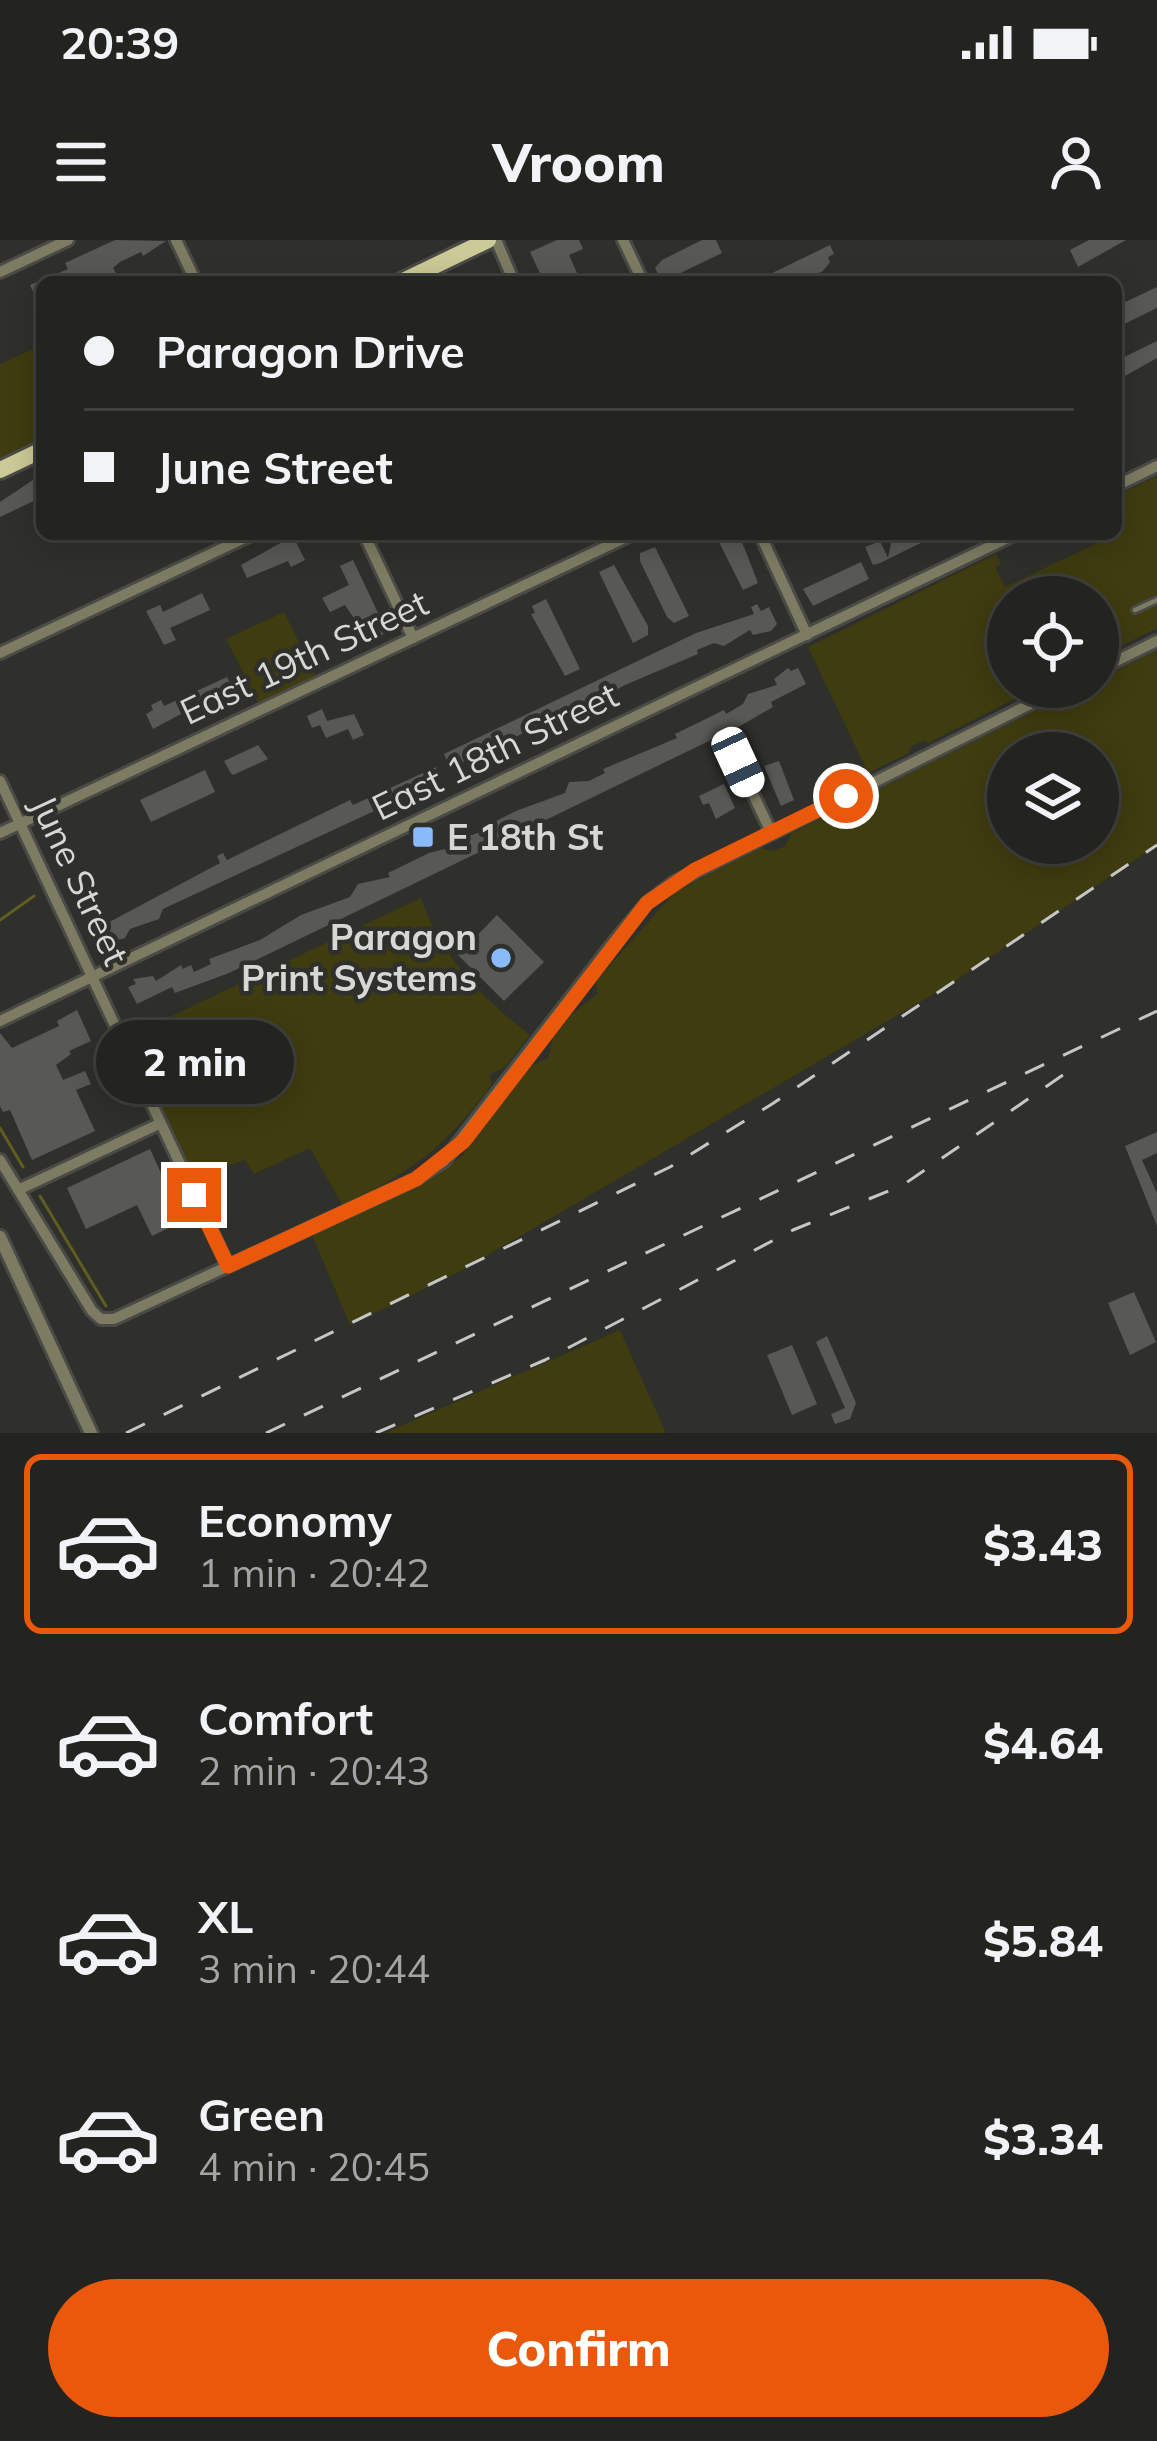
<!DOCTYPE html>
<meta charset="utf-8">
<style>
:root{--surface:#232320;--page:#2f2f2d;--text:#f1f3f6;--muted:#a3a4a5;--line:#40403e;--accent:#ea580c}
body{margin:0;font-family:Mulish,sans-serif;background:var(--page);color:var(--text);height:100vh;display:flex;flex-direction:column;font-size:45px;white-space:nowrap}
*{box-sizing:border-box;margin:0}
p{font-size:39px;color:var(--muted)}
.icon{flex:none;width:66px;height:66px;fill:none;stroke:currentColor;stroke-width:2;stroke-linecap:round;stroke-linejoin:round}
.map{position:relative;height:1193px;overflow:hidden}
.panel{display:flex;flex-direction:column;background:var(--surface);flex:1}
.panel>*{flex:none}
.hud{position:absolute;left:36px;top:36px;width:1086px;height:264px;border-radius:18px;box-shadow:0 6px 30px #0003,0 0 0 3px var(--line);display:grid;align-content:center;height:264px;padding:0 48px;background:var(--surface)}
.fabs{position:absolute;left:987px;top:336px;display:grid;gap:24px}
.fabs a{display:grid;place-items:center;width:132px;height:132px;border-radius:50%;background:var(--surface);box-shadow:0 6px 30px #0003,0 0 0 3px var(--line);font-size:60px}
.end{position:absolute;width:54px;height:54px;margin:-27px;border:15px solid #ea580c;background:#fff;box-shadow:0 0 0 6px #fff}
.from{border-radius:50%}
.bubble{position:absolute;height:84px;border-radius:42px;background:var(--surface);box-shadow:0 6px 30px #0003,0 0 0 3px var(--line);font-size:39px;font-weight:800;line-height:84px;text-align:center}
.car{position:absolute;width:36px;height:72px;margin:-36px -18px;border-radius:15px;box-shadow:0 0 9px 3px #0007;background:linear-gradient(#fff 24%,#345 0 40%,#fff 0 76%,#345 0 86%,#fff 0)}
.hud b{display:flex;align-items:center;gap:42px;height:114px;font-size:45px}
.hud b+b{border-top:3px solid var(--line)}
.hud i{width:30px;height:30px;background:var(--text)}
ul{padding:21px 0 0;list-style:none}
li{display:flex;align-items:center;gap:36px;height:180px;margin:0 24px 18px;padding:0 24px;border:6px solid transparent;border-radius:18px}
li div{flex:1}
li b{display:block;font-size:45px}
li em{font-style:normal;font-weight:800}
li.selected{border-color:var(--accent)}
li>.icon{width:108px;height:108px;stroke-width:1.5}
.button{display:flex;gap:24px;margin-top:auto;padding:24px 48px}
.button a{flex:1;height:138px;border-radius:72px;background:var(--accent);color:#fff;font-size:48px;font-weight:800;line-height:138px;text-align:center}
.status{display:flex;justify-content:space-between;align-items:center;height:84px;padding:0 60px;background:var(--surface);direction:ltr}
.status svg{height:33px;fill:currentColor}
header{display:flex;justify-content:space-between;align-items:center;height:156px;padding:0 48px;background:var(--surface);font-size:54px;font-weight:800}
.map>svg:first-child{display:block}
.green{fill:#3f3c10;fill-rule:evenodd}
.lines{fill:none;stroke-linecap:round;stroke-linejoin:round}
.stream{stroke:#615d21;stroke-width:3}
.building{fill:#585854}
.service-casing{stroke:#4a4a46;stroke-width:10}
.minor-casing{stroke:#4a4a46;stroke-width:16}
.tertiary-casing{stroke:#4a4a46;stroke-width:18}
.primary-casing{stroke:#4a4a46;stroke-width:22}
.service{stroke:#7d7c63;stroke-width:4.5}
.minor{stroke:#7d7c63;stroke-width:10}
.tertiary{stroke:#7d7c63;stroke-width:12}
.primary{stroke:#ccca96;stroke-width:16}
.rail{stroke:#c6c6c4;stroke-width:3;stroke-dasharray:21 21;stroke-linecap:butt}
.route{stroke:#ea580c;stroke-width:15}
.poi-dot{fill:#88bafc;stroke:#2f2f2b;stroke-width:4.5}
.labels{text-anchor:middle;stroke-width:9;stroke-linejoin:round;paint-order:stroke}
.street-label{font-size:36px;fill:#d7d7d5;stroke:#2f2f2b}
.poi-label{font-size:36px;font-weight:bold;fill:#d7d7d5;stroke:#2f2f2b;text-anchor:start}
</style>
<div class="status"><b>20:39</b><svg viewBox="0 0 49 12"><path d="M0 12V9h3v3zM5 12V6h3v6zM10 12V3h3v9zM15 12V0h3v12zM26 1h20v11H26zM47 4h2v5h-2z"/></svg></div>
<header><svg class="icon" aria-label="menu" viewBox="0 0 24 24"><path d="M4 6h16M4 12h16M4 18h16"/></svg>Vroom<svg class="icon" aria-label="person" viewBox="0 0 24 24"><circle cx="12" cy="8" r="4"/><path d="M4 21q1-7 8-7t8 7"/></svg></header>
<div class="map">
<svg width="1157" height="1193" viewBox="0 0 1157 1193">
<rect width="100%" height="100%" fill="#2f2f2b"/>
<g class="green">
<path d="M42 105V198L0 218V124Z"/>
<path d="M1157 236V388L1098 418V357H1008V447L1036 448 928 503 923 501 910 507 909 513 868 533 808 407 996 314 1001 324 995 327 1005 347 1112 296 1116 294V256Z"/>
<path d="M284 372 316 437 259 464 226 399Z"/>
<path d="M1157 410V605L949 745 457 1033 350 1085 312 995 434 937 463 915 531 826 548 818 553 798 571 775 597 754 596 741 675 652 761 608 772 611 785 606 792 593 1083 447H1098V440ZM1008 513H1098V603H1008Z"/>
<path d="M421 658C441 717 482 758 530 795L505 827 489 835 492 844C446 907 411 932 343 966L310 908 254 934 245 920 194 937 129 796Z"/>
<path d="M620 1090 666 1193H385Z"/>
</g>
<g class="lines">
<g class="stream">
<path d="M0 680 34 656"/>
<path d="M0 888 23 927"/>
<path d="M40 956 106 1066"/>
</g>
</g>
<g class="building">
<path d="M115 0 166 1 143 16 141 12 120 22 113 28 116 33 98 42H42V72L30 45 68 29 65 23Z"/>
<path d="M557 0H579L583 9 569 15 581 42H544L530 12Z"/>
<path d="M702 0H716L722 13 662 42 655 28 662 20Z"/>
<path d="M1089 0H1126L1078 27 1070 10Z"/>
<path d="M830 5 834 14 828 17 830 22 823 31 800 42H754Z"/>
<path d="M1157 47V68L1116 88V70L1121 64Z"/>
<path d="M1157 101V118L1116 141V121Z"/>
<path d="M42 234V267L38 259 0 277V262Z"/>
<path d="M715 294H734L742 302 758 343 743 350Z"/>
<path d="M893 294H939L880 323 873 325 865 307 880 301 888 318Z"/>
<path d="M293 296 305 320 291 327 288 321 247 338 241 325Z"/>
<path d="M655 307 689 376 674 383 667 377 640 321V313Z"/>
<path d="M353 320 387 392 370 402 345 365 330 372 322 358 349 345 340 326Z"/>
<path d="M861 322 869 339 813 366 803 349Z"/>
<path d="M614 325 648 386V395L633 403 599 332Z"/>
<path d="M202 353 210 370 170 388 176 400 164 405 146 371 160 365 163 372Z"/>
<path d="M546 359 580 429 565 436 531 374 535 373 532 366Z"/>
<path d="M757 364 761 371 769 367 777 384 771 391 753 395 750 390 724 406 714 403 697 410 698 414 625 445 545 491 534 488 450 528 444 514 696 393 754 374 751 367Z"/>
<path d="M788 428 791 431 798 428 806 444 771 462 773 467 740 486 229 733 175 753 172 747 137 764 128 747 136 744 133 739 153 736 156 741 181 725 183 729 191 725 194 732 211 724 209 719 260 700 301 675 350 657 358 644 390 637 388 633 429 613 457 606 465 592 472 595 498 585 496 581 516 571 565 553 569 542 589 541 605 533 603 529 677 498 675 494 724 470 726 474 743 464 748 454 777 445 774 439Z"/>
<path d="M227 437 234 451 220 453 153 489 146 474 153 470 151 465 161 460 164 466Z"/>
<path d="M322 469 327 481 354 474 364 495 353 500 348 489 326 498 320 485 312 488 307 476Z"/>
<path d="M258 505 268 519 233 535 230 532 224 521Z"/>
<path d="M779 521 794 560 781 566 764 526Z"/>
<path d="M436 527 439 541 163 669 159 679 130 689 125 698 108 703 100 687 220 623 217 616 223 613 227 620 350 560 353 565Z"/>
<path d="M205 530 215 552 151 582 140 560Z"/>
<path d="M724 544 735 568 716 579 709 563 703 565 699 556Z"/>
<path d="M497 675 544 722 504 761 458 715Z"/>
<path d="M77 770 91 801 69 811 71 814 56 825 63 840 85 831 91 844 76 850 95 891 32 920 10 870 3 872 0 866V793L12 808 59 786 57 781Z"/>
<path d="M1157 892V913L1142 920 1157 953V986L1125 906Z"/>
<path d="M150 909 183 981 152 996 137 965 86 989 67 948Z"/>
<path d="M1134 1052 1156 1102 1130 1115 1108 1063Z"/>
<path d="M827 1096 856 1163 850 1179 835 1184 831 1174 845 1168 816 1102Z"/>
<path d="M792 1105 817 1164 792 1175 767 1115Z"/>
</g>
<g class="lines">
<g class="service-casing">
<path id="service" d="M1135 370 1157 360"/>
</g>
<g class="minor-casing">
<g id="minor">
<path d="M176 0 196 42"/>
<path d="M496 0 514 42"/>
<path d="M623 0 643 42"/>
<path d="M0 32 68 0"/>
<path d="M1116 246 1157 226"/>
<path d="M364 294 413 398"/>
<path d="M760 294 807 395"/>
<path d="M0 413 253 294"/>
<path d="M1098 430 1157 401"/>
<path d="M738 522 771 592"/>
<path d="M0 541 228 1026"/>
<path d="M0 593 633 294"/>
<path d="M0 781 1016 294"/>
<path d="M0 920 92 1071 101 1079H114L416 939 444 921 618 697 647 663 673 643 1064 447"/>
<path d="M18 950 161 883"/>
</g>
</g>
<g class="tertiary-casing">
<path id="tertiary" d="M0 997 91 1193"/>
</g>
<g class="primary-casing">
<g id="primary">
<path d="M401 42 488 0"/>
<path d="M0 230 42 210"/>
</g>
</g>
<use href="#service" class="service"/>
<use href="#minor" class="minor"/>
<use href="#tertiary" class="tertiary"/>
<use href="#primary" class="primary"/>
<g class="rail">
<path d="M126 1193 670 927 772 864 1157 605"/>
<path d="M266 1193 1157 771"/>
<path d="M376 1193 545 1120 793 990 903 945 1079 824"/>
</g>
</g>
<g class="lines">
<path class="route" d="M194 955 228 1026 416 939 464 901 647 663 695 630 846 556"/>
</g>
<g class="poi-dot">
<rect x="411" y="585" width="24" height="24" rx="6"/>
<circle cx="501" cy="718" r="12"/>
</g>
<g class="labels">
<g class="street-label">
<text transform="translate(304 417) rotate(-25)" y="13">East 19th Street</text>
<text transform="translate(495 511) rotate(-26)" y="13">East 18th Street</text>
<text transform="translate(80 640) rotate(65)" y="13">June Street</text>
</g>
<g class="poi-label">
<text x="447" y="610">E 18th St</text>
<text x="477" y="710" text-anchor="end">Paragon<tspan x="477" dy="41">Print Systems</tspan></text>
</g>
</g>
</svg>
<div class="fabs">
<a><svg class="icon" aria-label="locate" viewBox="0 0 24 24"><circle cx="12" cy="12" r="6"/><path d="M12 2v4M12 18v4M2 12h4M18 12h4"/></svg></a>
<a><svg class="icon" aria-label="layers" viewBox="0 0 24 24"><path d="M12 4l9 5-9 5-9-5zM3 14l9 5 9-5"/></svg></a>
</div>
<i class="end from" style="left:846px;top:556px"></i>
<i class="end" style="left:194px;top:955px"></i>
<div class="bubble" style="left:96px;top:780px;width:198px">2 min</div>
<i class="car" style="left:738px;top:522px;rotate:155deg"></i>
<div class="hud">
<b><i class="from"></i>Paragon Drive</b>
<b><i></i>June Street</b>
</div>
</div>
<section class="panel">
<ul>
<li class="selected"><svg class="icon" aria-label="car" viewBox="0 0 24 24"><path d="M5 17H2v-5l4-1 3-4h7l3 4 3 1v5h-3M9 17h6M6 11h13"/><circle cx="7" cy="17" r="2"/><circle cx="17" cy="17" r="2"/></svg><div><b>Economy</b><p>1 min · 20:42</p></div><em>$3.43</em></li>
<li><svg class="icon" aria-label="car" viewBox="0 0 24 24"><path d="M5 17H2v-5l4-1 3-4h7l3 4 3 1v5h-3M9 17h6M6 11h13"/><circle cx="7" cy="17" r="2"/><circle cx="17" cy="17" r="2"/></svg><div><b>Comfort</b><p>2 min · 20:43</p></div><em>$4.64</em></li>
<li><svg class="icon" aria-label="car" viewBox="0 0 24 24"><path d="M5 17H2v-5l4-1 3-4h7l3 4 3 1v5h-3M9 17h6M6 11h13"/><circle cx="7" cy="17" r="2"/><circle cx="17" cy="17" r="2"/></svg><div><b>XL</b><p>3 min · 20:44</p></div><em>$5.84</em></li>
<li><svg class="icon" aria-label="car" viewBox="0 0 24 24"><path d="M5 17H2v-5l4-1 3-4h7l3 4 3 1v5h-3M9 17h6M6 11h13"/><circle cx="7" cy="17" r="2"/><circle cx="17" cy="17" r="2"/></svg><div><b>Green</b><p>4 min · 20:45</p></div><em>$3.34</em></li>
</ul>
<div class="button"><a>Confirm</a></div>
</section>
